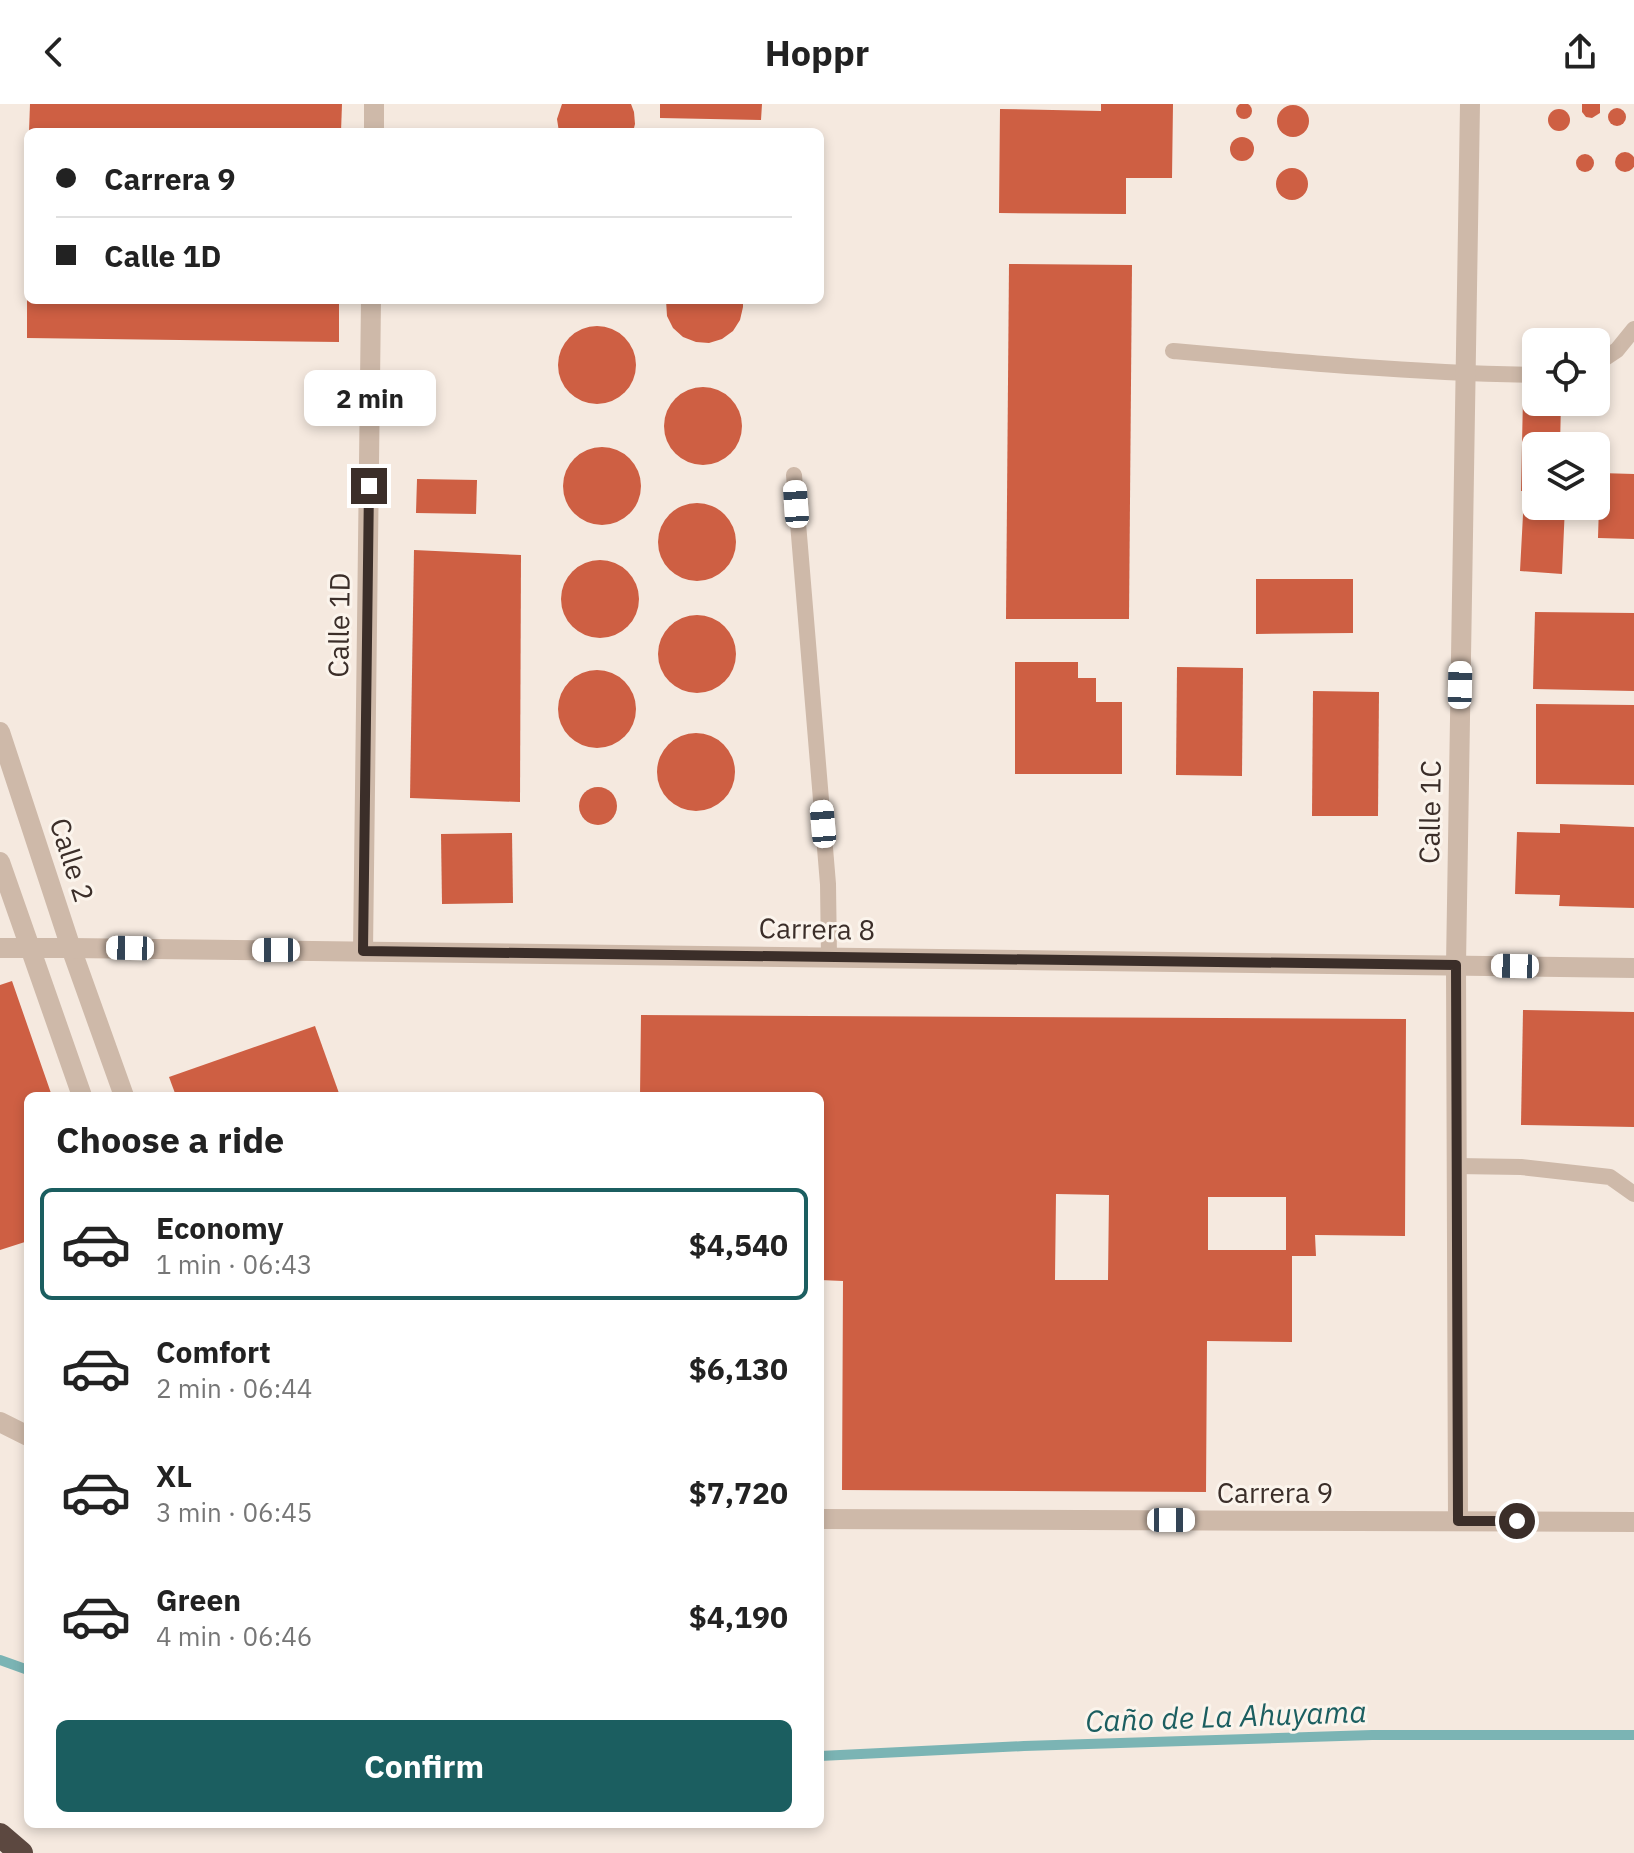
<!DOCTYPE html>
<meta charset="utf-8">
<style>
:root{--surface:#fff;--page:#f6f6f6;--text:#222;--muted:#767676;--line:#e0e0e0;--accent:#1b5e60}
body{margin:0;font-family:"IBM Plex Sans",sans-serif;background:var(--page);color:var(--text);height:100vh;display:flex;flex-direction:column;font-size:30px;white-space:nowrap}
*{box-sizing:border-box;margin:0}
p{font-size:26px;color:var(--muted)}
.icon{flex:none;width:44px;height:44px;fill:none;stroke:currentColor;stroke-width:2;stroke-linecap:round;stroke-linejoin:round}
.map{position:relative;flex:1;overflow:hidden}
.side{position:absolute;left:24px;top:988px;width:800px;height:736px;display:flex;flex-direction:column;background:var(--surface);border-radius:12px;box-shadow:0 4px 12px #0003}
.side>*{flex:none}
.guide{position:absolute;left:24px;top:24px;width:800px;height:176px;border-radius:12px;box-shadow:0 4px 12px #0003;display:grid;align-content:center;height:176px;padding:0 32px;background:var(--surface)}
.fabs{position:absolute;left:1522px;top:224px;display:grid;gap:16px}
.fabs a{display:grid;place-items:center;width:88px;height:88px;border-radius:12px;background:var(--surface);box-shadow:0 4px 12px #0003;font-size:40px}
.end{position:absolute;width:36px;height:36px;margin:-18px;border:10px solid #3b2e29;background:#fff;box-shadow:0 0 0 4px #fff}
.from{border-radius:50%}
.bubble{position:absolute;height:56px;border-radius:12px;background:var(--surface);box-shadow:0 4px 12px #0003;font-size:26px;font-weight:700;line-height:56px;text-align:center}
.car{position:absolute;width:24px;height:48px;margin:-24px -12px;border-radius:10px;box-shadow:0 0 6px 2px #0007;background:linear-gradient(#fff 24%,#345 0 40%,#fff 0 76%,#345 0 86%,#fff 0)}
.guide b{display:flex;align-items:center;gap:28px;height:76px;font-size:30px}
.guide b+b{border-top:2px solid var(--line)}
.guide i{width:20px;height:20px;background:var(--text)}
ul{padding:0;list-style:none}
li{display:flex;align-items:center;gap:24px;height:112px;margin:0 16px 12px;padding:0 16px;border:4px solid transparent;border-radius:12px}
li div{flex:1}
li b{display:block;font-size:30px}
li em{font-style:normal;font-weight:700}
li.selected{border-color:var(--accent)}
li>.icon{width:72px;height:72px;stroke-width:1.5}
h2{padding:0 32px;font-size:36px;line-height:96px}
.action{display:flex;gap:16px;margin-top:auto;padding:16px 32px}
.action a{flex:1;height:92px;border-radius:12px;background:var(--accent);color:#fff;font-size:32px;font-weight:700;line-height:92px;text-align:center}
header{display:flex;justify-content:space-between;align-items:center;height:104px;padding:0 32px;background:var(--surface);font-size:36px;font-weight:700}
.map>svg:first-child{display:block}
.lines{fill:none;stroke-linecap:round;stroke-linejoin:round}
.stream{stroke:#7bb4b4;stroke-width:10}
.building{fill:#ce5f43;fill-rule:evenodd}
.lane{stroke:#ceb9a9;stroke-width:16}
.street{stroke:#ceb9a9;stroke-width:20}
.highway{stroke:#5c4840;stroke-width:24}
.route{stroke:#3b2e29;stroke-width:10}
.labels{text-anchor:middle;stroke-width:6;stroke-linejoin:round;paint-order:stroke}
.street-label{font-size:28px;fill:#3b2e29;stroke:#fbf4ec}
.water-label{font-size:30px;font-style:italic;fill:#1b5e60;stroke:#fbf4ec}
</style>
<header><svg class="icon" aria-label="back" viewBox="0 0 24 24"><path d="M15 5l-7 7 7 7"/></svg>Hoppr<svg class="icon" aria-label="share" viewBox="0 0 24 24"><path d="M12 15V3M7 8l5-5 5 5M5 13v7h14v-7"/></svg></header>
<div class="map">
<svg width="1634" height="1749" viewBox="0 0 1634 1749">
<rect width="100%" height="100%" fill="#f5e9df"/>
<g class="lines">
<g class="stream">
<path d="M0 1556 28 1566"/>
<path d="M820 1652 1024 1642 1372 1631H1634"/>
</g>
</g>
<g class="building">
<circle cx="1244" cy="7" r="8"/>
<path d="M30 0H342L341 28H29Z"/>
<path d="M562 0H631L634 8 635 20 633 28H559L557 15Z"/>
<path d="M660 0H762L761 16 660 14Z"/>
<path d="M1101 0H1173L1172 74H1126V110L999 109 1000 5 1101 7Z"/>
<path d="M1582 0H1600V9L1592 14 1586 13 1582 8Z"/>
<circle cx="1293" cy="17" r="16"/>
<circle cx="1617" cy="13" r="9"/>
<circle cx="1559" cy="16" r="11"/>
<circle cx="1242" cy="45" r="12"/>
<circle cx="1625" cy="58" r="10"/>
<circle cx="1585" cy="59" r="9"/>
<circle cx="1292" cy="80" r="16"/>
<path d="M1009 160 1132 161 1129 515H1006Z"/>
<path d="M27 196H339V238L27 234Z"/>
<path d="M666 196H743V203L740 216 733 227 722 235 709 239 696 238 683 233 673 224 667 212Z"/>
<circle cx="597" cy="261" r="39"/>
<circle cx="703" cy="322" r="39"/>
<path d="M1523 293 1536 294V298H1561L1560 342H1536V387H1521Z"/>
<circle cx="602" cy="382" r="39"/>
<path d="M1600 369 1634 370V435L1598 434Z"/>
<path d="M417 375 477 376 476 410 416 409Z"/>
<path d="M1524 392 1536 393V402H1565L1562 470 1520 467Z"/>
<circle cx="697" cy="438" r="39"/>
<path d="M414 446 521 451 520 698 410 694Z"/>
<circle cx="600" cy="495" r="39"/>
<path d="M1256 475H1353V529L1256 530Z"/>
<path d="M1535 508 1634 509V587L1533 585Z"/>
<circle cx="697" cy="550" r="39"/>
<path d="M1015 558H1078V574H1096V598H1122V670H1015Z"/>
<path d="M1177 563 1243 564 1242 672 1176 671Z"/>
<circle cx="597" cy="605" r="39"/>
<path d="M1313 587 1379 588 1378 712H1312Z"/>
<path d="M1536 600 1634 601V681L1536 680Z"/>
<circle cx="696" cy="668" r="39"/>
<circle cx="598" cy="702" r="19"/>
<path d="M1560 720 1634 723V804L1559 802 1560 791 1515 790 1517 728 1560 729Z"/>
<path d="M512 729 513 799 442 800 441 730Z"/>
<path d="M12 877 52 992H28V1137L0 1146V881Z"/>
<path d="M1523 906 1634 908V1023L1521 1021Z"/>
<path d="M641 911 1406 915 1405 1132 1315 1131 1316 1152H1292V1238L1207 1237 1206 1388 842 1386 843 1177 820 1176V992H640ZM1056 1090 1109 1091 1108 1176H1055ZM1208 1093H1286V1146H1208Z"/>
<path d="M315 922 340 992H176L169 973Z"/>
</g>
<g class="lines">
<g class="lane">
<path d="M1173 247C1294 258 1414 269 1536 271"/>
<path d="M1596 260 1617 246 1634 225"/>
<path d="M794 371 828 780 829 853"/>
<path d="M1457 1062 1521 1063 1610 1073 1634 1090"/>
</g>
<g class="street">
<path d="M374 28V0"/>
<path d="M0 628 71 844 124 992"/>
<path d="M0 758 82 992"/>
<path d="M0 844H71L1634 864"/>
<path d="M363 847 371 196"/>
<path d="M0 1318 28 1332"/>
<path d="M820 1415 1634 1418"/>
<path d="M1458 1417 1456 861 1470 0"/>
</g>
<path class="highway" d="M0 1731 21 1749"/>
</g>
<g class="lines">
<path class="route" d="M369 382 363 847 1456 861 1458 1417H1517"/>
</g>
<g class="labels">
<g class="street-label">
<text transform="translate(339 521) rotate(-89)" y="10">Calle 1D</text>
<text transform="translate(1430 708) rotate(-89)" y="10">Calle 1C</text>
<text transform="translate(72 756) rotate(72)" y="10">Calle 2</text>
<text transform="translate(817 825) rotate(1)" y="10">Carrera 8</text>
<text x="1275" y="1399">Carrera 9</text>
</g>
<g class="water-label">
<text transform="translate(1226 1613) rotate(-2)" y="10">Caño de La Ahuyama</text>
</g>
</g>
</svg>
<div class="fabs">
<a><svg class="icon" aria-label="locate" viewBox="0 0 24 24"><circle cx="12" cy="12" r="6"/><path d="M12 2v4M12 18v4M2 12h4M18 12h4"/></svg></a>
<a><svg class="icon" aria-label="layers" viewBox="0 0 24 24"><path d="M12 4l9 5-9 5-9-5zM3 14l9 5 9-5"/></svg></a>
</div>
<i class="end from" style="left:1517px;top:1417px"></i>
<i class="end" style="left:369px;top:382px"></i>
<div class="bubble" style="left:304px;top:266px;width:132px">2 min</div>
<i class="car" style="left:796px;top:400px;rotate:356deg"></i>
<i class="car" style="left:1460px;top:581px;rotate:1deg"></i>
<i class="car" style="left:823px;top:720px;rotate:355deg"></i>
<i class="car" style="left:130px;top:844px;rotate:271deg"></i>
<i class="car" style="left:276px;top:846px;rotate:270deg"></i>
<i class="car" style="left:1515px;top:862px;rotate:271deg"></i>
<i class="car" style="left:1171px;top:1416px;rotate:90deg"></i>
<div class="guide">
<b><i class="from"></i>Carrera 9</b>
<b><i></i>Calle 1D</b>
</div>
<section class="side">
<h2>Choose a ride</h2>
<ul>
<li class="selected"><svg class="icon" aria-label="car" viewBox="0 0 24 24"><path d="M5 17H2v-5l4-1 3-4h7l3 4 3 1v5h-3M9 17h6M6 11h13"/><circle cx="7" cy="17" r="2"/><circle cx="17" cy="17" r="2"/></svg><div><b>Economy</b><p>1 min · 06:43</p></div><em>$4,540</em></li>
<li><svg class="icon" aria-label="car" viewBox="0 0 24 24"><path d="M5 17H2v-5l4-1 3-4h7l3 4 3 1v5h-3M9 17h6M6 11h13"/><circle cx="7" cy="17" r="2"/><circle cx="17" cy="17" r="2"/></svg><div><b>Comfort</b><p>2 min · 06:44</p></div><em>$6,130</em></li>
<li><svg class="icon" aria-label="car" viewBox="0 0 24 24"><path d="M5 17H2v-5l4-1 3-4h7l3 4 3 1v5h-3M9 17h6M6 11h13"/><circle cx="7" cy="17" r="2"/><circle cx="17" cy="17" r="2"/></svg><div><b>XL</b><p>3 min · 06:45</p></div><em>$7,720</em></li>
<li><svg class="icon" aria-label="car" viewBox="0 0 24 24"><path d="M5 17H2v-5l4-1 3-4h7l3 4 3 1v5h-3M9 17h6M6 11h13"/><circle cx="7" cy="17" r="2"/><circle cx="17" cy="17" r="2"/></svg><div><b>Green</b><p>4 min · 06:46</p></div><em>$4,190</em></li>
</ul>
<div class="action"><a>Confirm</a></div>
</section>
</div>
